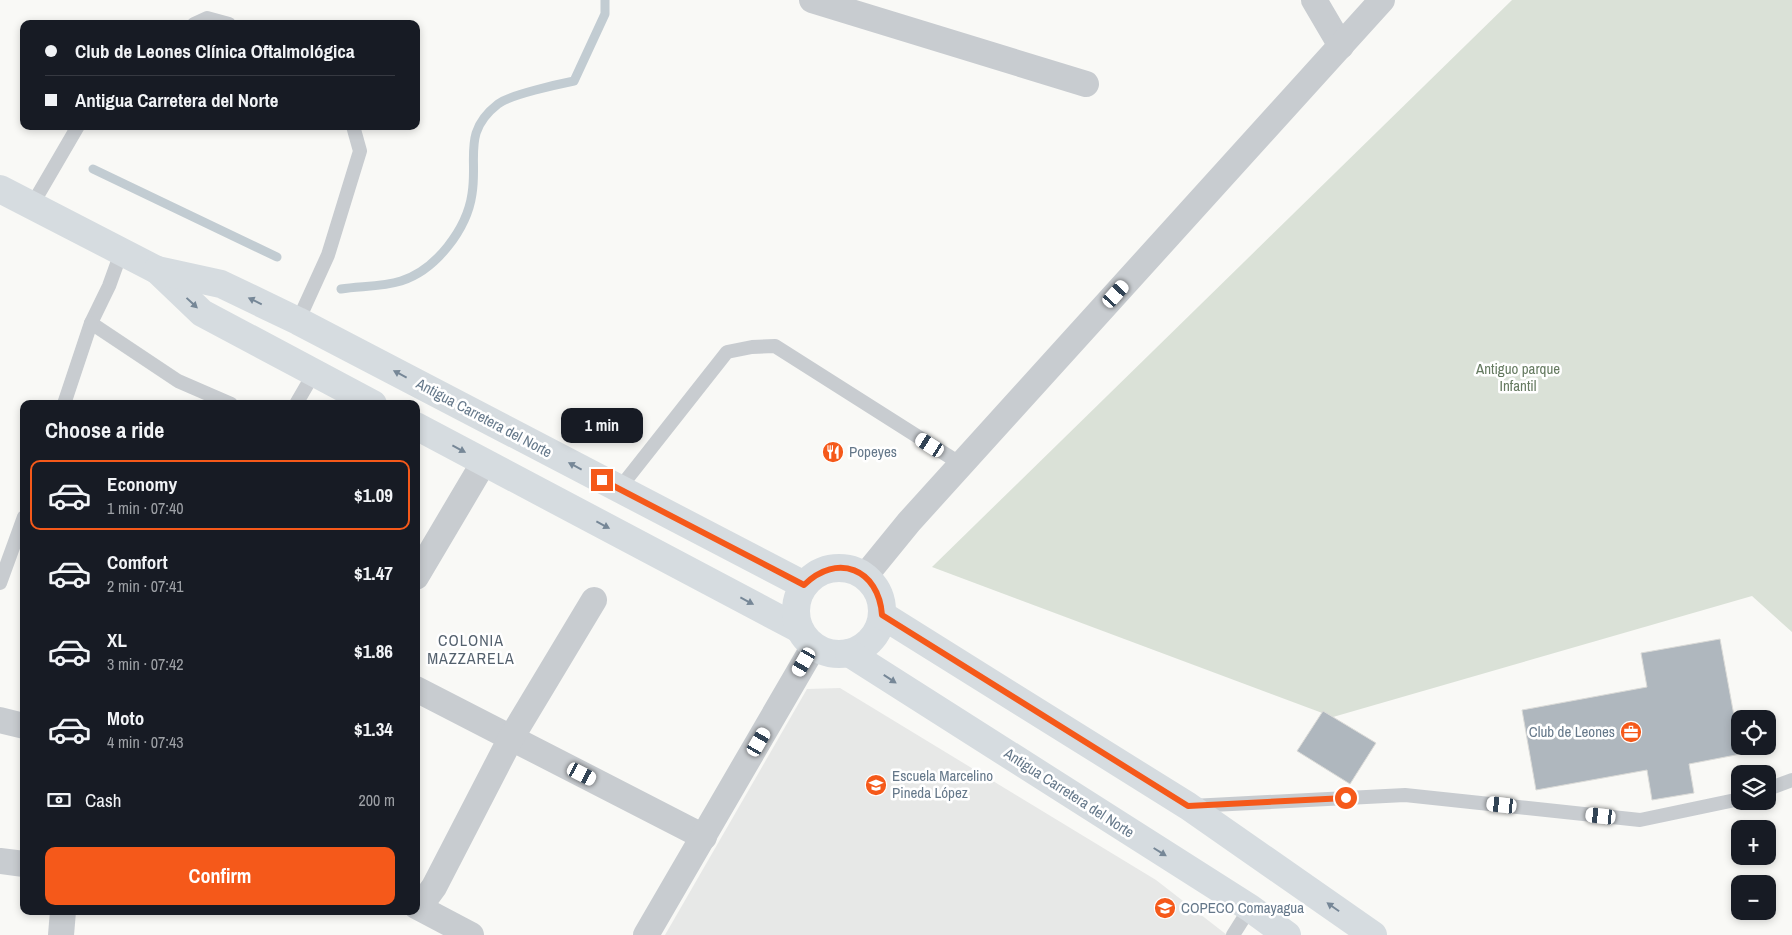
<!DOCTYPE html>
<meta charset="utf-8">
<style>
:root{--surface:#171b24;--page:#242831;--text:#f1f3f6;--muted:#9ea1a6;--line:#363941;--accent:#f5591a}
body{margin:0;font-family:"Archivo Narrow",sans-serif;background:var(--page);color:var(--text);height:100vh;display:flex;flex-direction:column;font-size:19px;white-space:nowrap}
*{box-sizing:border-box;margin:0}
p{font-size:16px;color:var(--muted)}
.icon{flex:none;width:28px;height:28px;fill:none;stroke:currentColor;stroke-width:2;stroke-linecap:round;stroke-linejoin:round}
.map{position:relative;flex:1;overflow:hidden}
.drawer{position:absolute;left:20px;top:400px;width:400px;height:515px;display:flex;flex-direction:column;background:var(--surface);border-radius:10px;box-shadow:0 2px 8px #0003}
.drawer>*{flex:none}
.guide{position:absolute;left:20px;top:20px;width:400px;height:110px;border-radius:10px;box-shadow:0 2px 8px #0003;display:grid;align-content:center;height:110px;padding:0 25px;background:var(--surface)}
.fabs{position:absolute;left:1731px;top:710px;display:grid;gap:10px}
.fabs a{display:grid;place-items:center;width:45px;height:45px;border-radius:10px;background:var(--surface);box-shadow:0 2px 8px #0003;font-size:25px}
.end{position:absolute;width:22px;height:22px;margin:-11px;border:6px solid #f5591a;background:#fff;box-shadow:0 0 0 2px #fff}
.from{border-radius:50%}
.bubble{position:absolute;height:35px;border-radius:10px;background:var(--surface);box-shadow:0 2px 8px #0003;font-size:16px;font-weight:800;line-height:35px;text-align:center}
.car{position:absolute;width:15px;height:30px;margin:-15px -8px;border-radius:6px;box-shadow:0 0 4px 1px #0007;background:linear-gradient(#fff 24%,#345 0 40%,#fff 0 76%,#345 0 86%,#fff 0)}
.guide b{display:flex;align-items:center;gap:18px;height:48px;font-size:19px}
.guide b+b{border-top:1px solid var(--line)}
.guide i{width:12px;height:12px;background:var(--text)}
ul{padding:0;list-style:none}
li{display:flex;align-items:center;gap:15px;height:70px;margin:0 10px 8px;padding:0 15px;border:2px solid transparent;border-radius:10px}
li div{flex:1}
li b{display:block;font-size:19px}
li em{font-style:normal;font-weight:800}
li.current{border-color:var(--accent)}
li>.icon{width:45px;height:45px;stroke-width:1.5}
h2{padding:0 25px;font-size:22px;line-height:60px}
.pay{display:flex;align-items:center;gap:12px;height:55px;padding:0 25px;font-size:19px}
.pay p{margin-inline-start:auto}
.button{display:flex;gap:10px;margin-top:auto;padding:10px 25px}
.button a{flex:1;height:58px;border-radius:10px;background:var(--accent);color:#fff;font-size:20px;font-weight:800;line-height:58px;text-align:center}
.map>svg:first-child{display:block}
.built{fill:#e7e8e7}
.green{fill:#dae1d7}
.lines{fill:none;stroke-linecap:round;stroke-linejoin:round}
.stream{stroke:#c2ccd2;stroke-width:9}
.building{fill:#afb7be;stroke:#dbdbd8}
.service{stroke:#c8ccd0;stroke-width:14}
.minor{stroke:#c8ccd0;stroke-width:26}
.secondary{stroke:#d6dce0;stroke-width:28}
.oneway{fill:#768797}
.route{stroke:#f5591a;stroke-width:6}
.labels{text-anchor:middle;stroke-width:5;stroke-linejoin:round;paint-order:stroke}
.park-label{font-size:15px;fill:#657a60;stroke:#fff}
.street-label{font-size:15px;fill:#65788a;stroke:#fff}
.poi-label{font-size:15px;fill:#65788a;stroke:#fff;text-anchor:start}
.neighbourhood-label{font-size:16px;letter-spacing:1px;fill:#54616e;stroke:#fff}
</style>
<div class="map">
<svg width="1792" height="935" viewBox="0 0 1792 935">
<rect width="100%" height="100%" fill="#f9f9f6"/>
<path class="built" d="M840 688 1156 880 1227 935H665L807 689Z"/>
<path class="green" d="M1512 0H1792V632L1752 596 1333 717 932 567Z"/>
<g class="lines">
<g class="stream">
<path d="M93 169 277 257"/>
<path d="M341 289C360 286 382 287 401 281 436 270 467 229 472 194 478 157 462 132 498 104 509 95 559 84 574 81L605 14V0"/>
</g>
</g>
<g class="building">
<path d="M1720 639 1741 754 1689 764 1694 793 1652 800 1647 770 1536 790 1522 710 1647 687 1641 653Z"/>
<path d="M1323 711 1376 743 1350 784 1297 751Z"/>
</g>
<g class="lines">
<g class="service">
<path d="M194 24 207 18 229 24"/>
<path d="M32 205 78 126"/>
<path d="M122 250 109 286 91 323 178 381 231 404"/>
<path d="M298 321 328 255 360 151 353 126"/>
<path d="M64 404 91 323"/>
<path d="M296 404 314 373"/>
<path d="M619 489 727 352 752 347 775 346 961 464"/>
<path d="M0 583 24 517"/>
<path d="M1768 789 1792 780"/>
<path d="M1192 806 1405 795 1640 820 1740 799"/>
<path d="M1233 935 1250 908"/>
</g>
<g class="minor">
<path d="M812 0 1086 84"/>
<path d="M1314 0 1341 46"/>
<path d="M865 576 909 522 1382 0"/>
<path d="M416 577 484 462"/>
<path d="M416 689 704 837"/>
<path d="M0 720 24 726"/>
<path d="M0 861 24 864"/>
<path d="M416 906 471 935"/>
<path d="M420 906 434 887 511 738 594 600"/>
<path d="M61 935 63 911"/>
<path d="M646 935 814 646"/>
</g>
<g class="secondary">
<path d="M0 189 157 270 202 313 373 404"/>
<path d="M157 270 221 284 298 321 804 585"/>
<path d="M416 426 799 629"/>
<circle cx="839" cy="611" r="43"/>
<path d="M882 615 1188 806 1373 935"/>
<path d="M849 653 1250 908 1287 935"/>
</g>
</g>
<defs><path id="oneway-solid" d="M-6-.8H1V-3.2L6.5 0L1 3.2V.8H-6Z" transform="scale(1.25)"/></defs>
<g class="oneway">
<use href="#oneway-solid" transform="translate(255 301) rotate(-154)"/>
<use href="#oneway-solid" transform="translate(192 303) rotate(43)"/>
<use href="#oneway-solid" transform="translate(400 374) rotate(-152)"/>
<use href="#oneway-solid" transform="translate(459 449) rotate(28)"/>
<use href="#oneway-solid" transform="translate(575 466) rotate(-152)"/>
<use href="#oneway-solid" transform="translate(603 525) rotate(28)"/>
<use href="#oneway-solid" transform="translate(747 601) rotate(28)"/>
<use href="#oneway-solid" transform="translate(890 679) rotate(33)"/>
<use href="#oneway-solid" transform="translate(1160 852) rotate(32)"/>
<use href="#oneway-solid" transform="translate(1333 907) rotate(-145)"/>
</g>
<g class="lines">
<path class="route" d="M602 480 804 585C837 552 879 569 882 615L1188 806 1346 798"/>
</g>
<defs>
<g id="restaurant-disc" transform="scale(1.125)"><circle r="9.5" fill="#f5591a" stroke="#fff"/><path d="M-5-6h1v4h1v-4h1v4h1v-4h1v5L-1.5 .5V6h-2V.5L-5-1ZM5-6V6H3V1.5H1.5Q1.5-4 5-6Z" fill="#fff"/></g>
<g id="office-disc" transform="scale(1.125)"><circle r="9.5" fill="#f5591a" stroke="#fff"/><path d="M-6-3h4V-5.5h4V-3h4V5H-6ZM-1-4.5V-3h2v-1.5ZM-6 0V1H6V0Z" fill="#fff"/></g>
<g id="school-disc" transform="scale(1.125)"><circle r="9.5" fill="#f5591a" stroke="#fff"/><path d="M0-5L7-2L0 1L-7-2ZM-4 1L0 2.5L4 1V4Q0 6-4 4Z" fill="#fff"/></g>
</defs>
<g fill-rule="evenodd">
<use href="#restaurant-disc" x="833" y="452"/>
<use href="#office-disc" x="1631" y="732"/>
<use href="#school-disc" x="876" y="785"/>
<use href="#school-disc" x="1165" y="908"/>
</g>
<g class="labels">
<g class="park-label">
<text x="1518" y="374">Antiguo parque<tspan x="1518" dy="17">Infantil</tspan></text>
</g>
<g class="street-label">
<text transform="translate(484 418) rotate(28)" y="5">Antigua Carretera del Norte</text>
<text transform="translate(1069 793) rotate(33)" y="5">Antigua Carretera del Norte</text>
</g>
<g class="poi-label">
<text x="849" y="457">Popeyes</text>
<text x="1615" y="737" text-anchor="end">Club de Leones</text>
<text x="892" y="781">Escuela Marcelino<tspan x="892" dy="17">Pineda López</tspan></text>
<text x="1181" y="913">COPECO Comayagua</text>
</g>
<g class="neighbourhood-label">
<text x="471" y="646">COLONIA<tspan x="471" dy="18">MAZZARELA</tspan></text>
</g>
</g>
</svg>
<div class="fabs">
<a><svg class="icon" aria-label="locate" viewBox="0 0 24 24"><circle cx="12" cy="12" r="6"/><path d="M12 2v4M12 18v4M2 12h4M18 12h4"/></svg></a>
<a><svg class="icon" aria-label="layers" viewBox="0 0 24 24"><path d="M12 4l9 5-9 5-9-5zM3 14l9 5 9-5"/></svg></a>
<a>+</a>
<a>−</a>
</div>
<i class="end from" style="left:1346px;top:798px"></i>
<i class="end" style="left:602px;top:480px"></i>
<div class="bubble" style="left:561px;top:408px;width:82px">1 min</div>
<i class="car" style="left:1116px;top:294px;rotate:42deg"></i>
<i class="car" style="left:930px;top:445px;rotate:302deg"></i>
<i class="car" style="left:804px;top:662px;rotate:210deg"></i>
<i class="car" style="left:759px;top:742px;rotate:30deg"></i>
<i class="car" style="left:582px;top:774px;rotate:117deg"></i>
<i class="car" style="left:1502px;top:805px;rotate:276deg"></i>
<i class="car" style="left:1601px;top:816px;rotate:276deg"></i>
<div class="guide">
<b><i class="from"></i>Club de Leones Clínica Oftalmológica</b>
<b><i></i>Antigua Carretera del Norte</b>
</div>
<section class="drawer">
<h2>Choose a ride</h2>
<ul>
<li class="current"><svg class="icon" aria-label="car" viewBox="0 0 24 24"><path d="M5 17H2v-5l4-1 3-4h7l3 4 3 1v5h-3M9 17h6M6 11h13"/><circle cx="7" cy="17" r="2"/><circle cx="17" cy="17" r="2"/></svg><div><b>Economy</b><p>1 min · 07:40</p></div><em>$1.09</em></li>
<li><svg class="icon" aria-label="car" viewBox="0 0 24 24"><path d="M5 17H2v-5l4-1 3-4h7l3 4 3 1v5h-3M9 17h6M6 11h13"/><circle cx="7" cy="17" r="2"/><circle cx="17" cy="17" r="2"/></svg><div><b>Comfort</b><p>2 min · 07:41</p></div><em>$1.47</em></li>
<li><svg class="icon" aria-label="car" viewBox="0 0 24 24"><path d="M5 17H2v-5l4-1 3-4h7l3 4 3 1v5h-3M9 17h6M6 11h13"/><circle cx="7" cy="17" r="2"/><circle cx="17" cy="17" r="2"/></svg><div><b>XL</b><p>3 min · 07:42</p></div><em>$1.86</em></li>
<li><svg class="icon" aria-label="car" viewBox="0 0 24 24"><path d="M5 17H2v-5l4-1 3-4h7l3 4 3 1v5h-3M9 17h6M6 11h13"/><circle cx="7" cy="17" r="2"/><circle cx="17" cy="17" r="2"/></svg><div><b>Moto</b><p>4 min · 07:43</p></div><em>$1.34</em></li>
</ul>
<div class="pay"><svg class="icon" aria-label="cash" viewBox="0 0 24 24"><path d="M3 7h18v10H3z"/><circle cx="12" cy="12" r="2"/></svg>Cash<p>200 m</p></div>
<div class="button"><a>Confirm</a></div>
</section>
</div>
